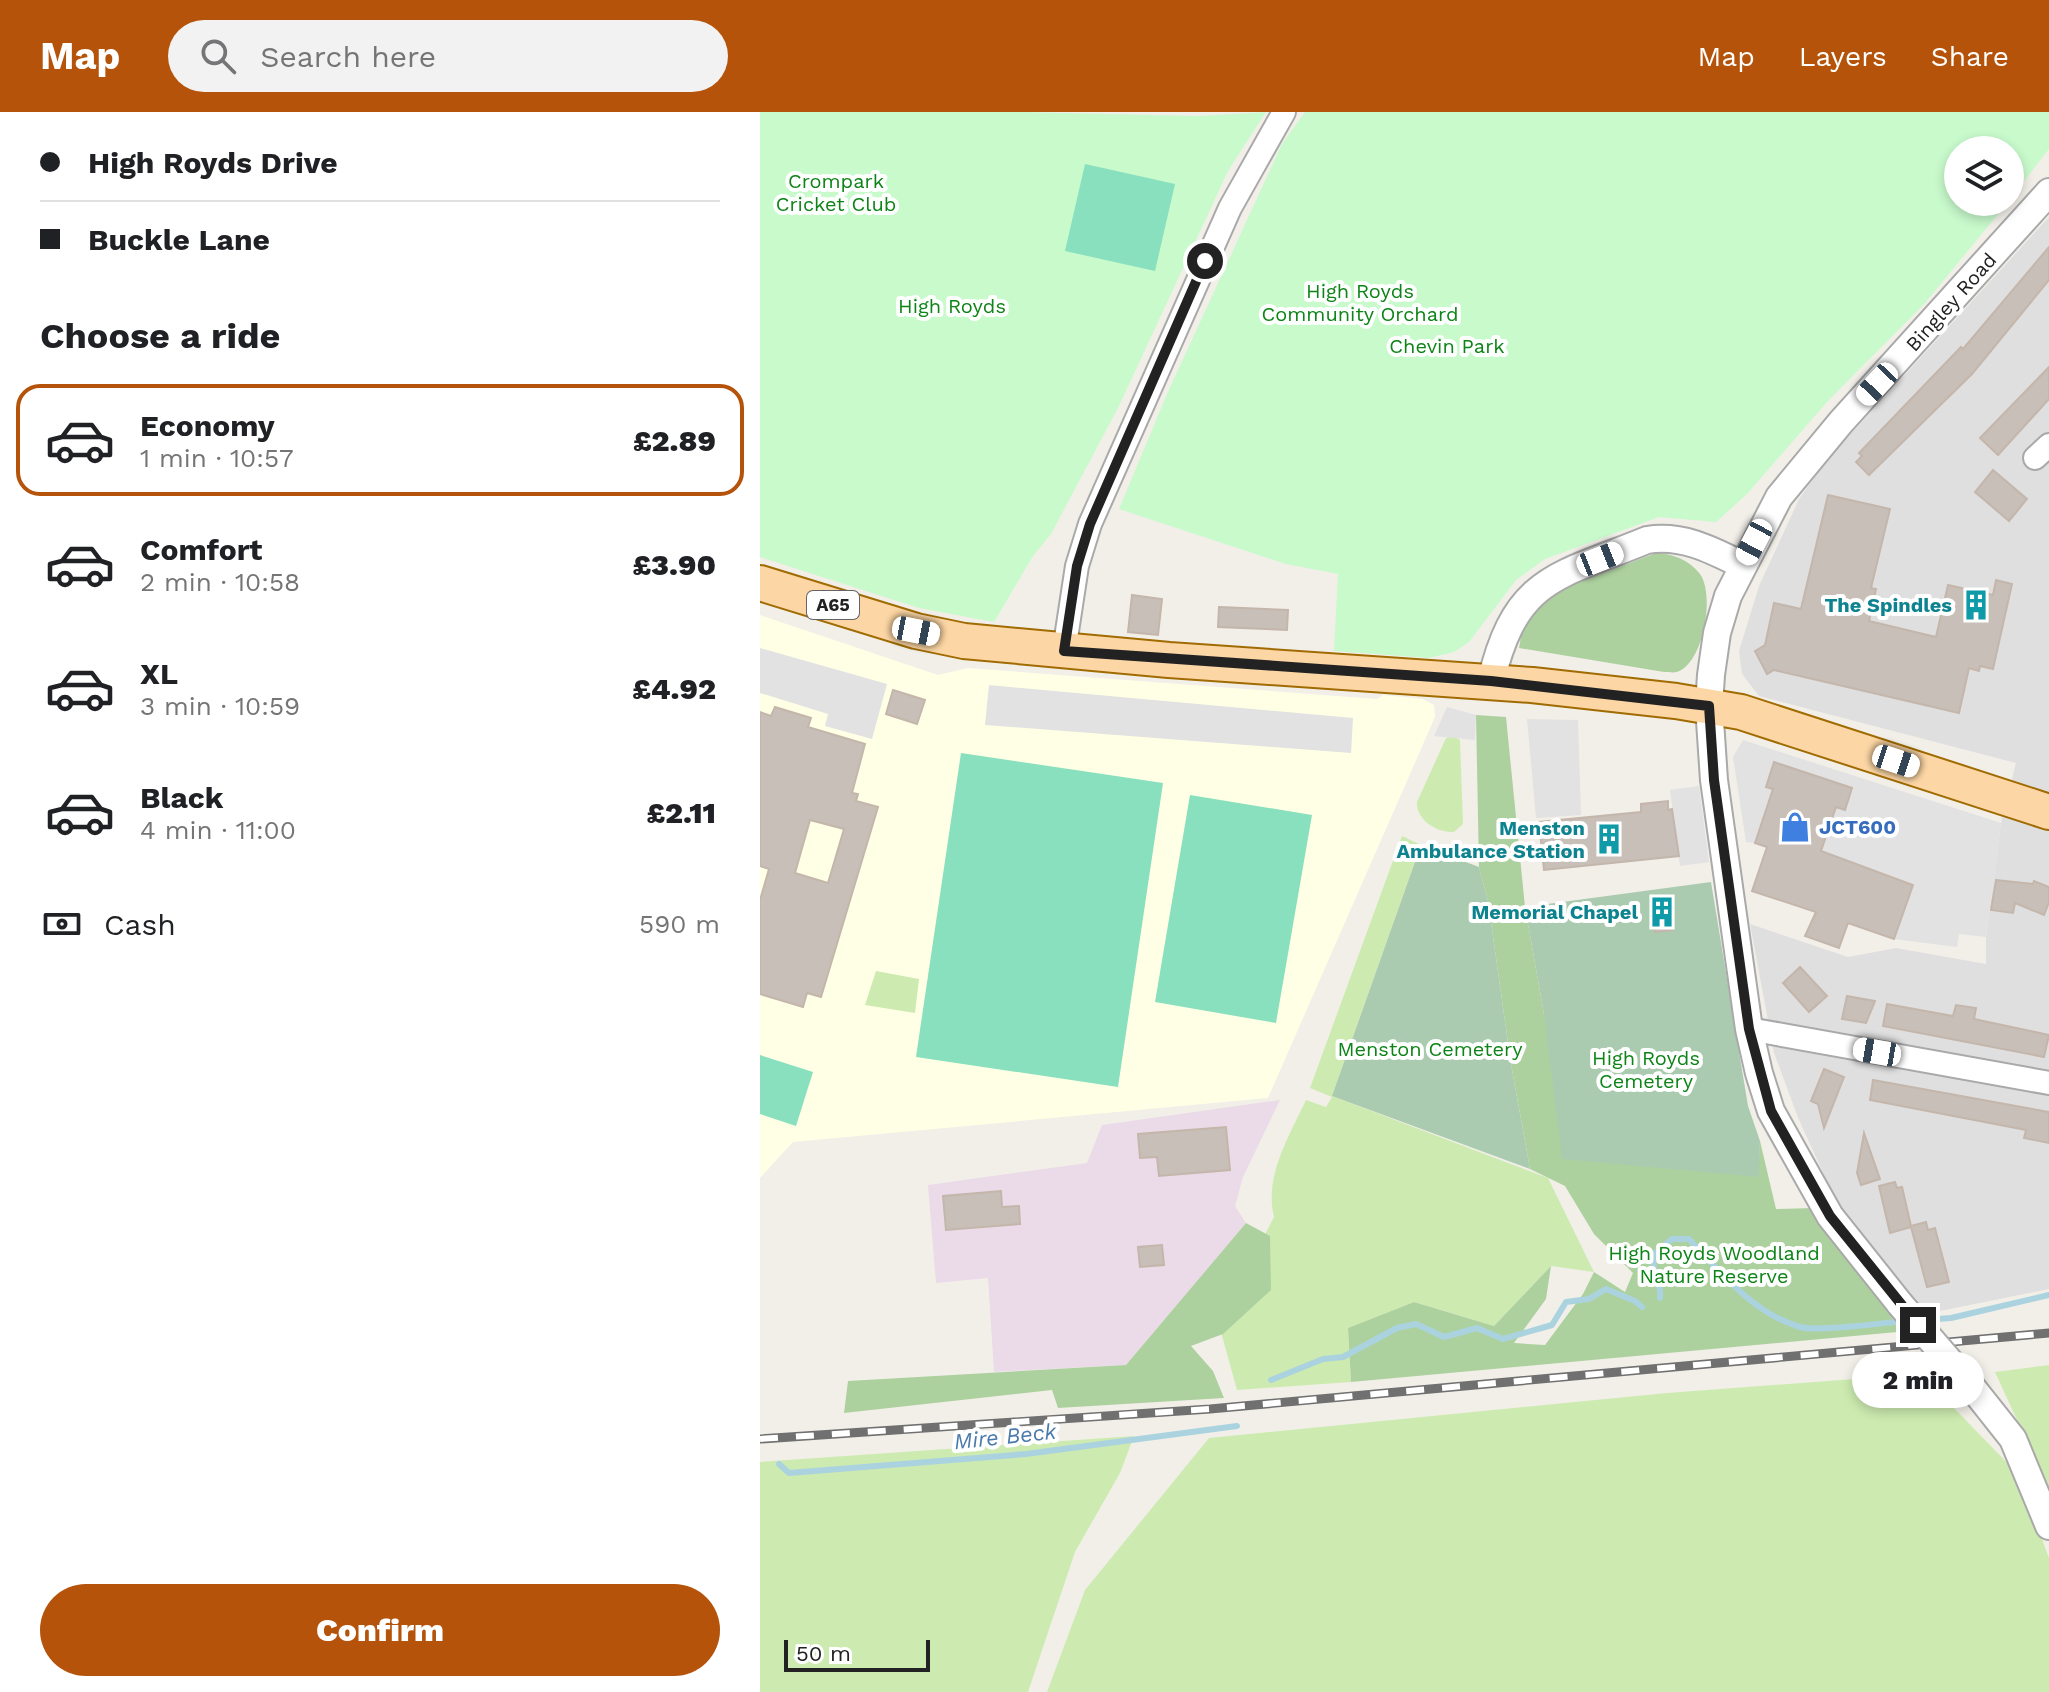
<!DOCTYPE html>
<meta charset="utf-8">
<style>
:root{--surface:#fff;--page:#f2f2f2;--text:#202124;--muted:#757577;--line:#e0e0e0;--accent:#b45309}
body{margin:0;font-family:"Work Sans",sans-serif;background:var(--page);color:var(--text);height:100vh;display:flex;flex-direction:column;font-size:30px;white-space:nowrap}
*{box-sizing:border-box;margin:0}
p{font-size:26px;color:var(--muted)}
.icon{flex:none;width:44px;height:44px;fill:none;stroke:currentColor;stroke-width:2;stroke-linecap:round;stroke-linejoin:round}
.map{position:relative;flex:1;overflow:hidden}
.details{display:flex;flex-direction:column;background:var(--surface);width:760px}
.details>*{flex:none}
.guide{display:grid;align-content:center;height:176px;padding:0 40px;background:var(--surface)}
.controls{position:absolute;left:1184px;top:24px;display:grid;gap:16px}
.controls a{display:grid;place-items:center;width:80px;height:80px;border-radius:50%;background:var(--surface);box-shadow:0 4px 12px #0003;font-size:40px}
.scale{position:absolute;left:24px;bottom:20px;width:146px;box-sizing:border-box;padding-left:8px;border:4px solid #222;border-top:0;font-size:22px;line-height:28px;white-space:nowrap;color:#222;-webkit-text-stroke:6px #fff;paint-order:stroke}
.end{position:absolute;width:36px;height:36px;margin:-18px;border:10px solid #222;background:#fff;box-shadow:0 0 0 4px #fff}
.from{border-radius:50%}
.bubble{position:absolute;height:56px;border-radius:28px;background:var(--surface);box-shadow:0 4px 12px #0003;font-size:26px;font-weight:800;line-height:56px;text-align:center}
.car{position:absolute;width:24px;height:48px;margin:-24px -12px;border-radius:10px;box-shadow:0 0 6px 2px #0007;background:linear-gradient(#fff 24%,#345 0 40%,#fff 0 76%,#345 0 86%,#fff 0)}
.guide b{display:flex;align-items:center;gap:28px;height:76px;font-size:30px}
.guide b+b{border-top:2px solid var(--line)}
.guide i{width:20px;height:20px;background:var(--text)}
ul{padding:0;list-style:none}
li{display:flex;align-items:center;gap:24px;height:112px;margin:0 16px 12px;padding:0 24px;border:4px solid transparent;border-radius:24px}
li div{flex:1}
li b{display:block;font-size:30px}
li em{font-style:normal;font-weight:800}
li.selected{border-color:var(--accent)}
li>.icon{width:72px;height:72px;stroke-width:1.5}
h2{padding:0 40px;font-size:36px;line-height:96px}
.pay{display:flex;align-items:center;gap:20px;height:88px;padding:0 40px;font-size:30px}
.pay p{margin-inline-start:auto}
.action{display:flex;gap:16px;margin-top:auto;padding:16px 40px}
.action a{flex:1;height:92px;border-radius:48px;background:var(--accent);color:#fff;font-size:32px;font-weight:800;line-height:92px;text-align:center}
header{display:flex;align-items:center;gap:48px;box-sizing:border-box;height:112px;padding:0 40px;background:var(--accent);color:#fff}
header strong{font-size:38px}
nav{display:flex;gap:44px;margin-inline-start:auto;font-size:28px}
.search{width:560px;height:72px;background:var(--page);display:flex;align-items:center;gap:20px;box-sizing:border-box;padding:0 28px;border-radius:44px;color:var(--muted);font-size:30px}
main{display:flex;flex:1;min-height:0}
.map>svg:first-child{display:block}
.residential{fill:#e0dfdf}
.industrial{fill:#ebdbe8}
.education{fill:#ffffe5}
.grass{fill:#cdebb0}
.forest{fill:#add19e}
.cemetery{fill:#aacbaf}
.park{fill:#c8facc}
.pitch{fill:#88e0be}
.parking{fill:#e2e2e2}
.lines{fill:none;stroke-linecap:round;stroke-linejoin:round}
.stream{stroke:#aad3df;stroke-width:6}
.building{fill:#c7bfb8;stroke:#c4b6ab;stroke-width:2;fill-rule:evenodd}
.minor-casing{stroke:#a9a9a9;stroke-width:26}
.tertiary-casing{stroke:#a9a9a9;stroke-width:30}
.primary-casing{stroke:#a06b00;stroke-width:38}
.minor{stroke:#fff;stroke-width:22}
.tertiary{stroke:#fff;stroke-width:26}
.primary{stroke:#fcd6a4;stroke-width:34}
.rail-casing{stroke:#707070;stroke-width:9}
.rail{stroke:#fff;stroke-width:6;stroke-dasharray:18;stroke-linecap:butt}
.tertiary-bridge-casing{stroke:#a9a9a9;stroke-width:30;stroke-linecap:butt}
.tertiary-bridge{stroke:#fff;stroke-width:26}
.route{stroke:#222;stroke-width:10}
.labels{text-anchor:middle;stroke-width:8;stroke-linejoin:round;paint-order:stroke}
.shield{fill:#fff;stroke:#646464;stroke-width:2}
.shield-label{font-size:18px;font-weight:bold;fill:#222}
.park-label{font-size:20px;fill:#0c8416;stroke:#fff}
.street-label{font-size:20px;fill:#222;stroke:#fff}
.culture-label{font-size:20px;font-weight:bold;fill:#0d838f;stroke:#fff;text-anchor:end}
.shop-label{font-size:20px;font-weight:bold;fill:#366cbe;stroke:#fff;text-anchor:start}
.water-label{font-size:22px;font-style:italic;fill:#4a7aab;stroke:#fff}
</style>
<header>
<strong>Map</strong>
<div class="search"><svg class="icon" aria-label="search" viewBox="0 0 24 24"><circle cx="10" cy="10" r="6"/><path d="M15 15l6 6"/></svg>Search here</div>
<nav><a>Map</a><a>Layers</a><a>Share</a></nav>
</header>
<main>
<section class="details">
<div class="guide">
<b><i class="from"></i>High Royds Drive</b>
<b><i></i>Buckle Lane</b>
</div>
<h2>Choose a ride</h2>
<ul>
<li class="selected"><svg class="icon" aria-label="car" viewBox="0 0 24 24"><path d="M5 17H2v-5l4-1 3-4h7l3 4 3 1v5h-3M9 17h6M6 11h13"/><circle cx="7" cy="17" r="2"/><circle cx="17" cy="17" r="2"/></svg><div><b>Economy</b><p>1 min · 10:57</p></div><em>£2.89</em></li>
<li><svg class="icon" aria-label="car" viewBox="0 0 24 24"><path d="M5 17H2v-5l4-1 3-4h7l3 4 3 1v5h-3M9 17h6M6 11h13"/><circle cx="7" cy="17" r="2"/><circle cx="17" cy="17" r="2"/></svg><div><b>Comfort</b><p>2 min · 10:58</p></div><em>£3.90</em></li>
<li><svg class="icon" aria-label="car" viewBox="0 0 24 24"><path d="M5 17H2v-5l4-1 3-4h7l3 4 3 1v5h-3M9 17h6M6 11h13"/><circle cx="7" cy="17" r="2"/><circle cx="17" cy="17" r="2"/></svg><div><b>XL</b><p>3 min · 10:59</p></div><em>£4.92</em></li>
<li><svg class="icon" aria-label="car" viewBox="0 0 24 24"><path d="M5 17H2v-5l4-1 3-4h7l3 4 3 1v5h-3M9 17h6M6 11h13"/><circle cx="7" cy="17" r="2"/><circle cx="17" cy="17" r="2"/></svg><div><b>Black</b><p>4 min · 11:00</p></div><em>£2.11</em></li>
</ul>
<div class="pay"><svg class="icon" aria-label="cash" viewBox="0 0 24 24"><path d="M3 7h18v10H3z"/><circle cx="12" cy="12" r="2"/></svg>Cash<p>590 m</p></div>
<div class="action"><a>Confirm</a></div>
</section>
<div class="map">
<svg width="1289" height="1580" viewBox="0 0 1289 1580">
<rect width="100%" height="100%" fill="#f2efe9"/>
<path class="residential" d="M1289 105V1177L1165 1202 1082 1102 1039 1008 1014 941 990 812 1088 845 1136 836 1226 852V825L1241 711 1256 651 999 584 982 562 979 539 999 474 1039 387 1066 349Z"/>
<path class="industrial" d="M520 988 483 1065 475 1094 486 1111 366 1253 234 1260 228 1166 176 1171 168 1073 327 1051 342 1013Z"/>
<path class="education" d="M0 503 178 563 208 556 617 587 623 583 663 587 674 593 675 605 508 986 33 1030 0 1066Z"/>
<g class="grass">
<path d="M694 624 700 628 703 712 694 720C677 721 656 708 657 690L686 626Z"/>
<path d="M642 724 661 733 572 984 788 1066 834 1160 791 1154 734 1214 654 1190 588 1216 591 1270 477 1278 459 1213 514 1105C504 1065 529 1024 546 988L566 995 572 985 550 976Z"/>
<path d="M116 859 159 867 155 901 105 893Z"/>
<path d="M1289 1253V1378L1235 1260Z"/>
<path d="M1161 1262 1257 1361 1289 1446V1580H287L325 1478 449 1326 907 1281Z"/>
<path d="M374 1324 360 1361 315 1440 268 1580H0V1350Z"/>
</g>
<g class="forest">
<path d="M896 441C913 442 928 447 940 462 955 483 944 551 917 560 913 561 909 560 904 560L759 536 763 512 788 482Z"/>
<path d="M716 603 746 605 765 795 784 902 998 1065 1000 1029 1016 1097 1054 1096 1148 1219 591 1270 588 1216 654 1190 734 1214 791 1154 786 1187 754 1231 785 1233 823 1182 834 1160 865 1180 873 1161 834 1122 805 1074 770 1057 751 952 728 789 719 755Z"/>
<path d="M486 1111 510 1124 511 1178 463 1222 431 1234 453 1259 464 1286 298 1296 292 1278 84 1301 88 1269 366 1253Z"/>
</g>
<g class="cemetery">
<path d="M661 733 719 755 728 789 751 952 770 1057 572 984Z"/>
<path d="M951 770 988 994 1000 1029 999 1065 802 1047 784 902 765 795Z"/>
</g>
<g class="park">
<path d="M0 0H262L439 4 506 0 468 59 359 294 291 422 273 444 234 510 159 496 0 445Z"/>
<path d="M545 0H1289V37L1250 87V38H1198V90H1248L1165 191 1067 290 987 382 956 410 899 405 785 447 756 468 709 530 694 540 669 546 574 539 578 462 526 452 359 397 407 282 522 32Z"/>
</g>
<g class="pitch">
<path d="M325 52 415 72 395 159 305 139Z"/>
<path d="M201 641 403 671 358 975 156 945Z"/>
<path d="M430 683 552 703 516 911 395 890Z"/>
<path d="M0 943 53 960 36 1014 0 1002Z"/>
</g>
<g class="parking">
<path d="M0 536 127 572 112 627 65 614 68 602 0 581Z"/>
<path d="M229 573 593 606 591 641 225 613Z"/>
<path d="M687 595 716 603 715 628 674 624Z"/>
<path d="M767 607 818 608 821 703 776 706Z"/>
<path d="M983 628 1241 711 1226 825 1199 822 1197 835 1134 827 1153 773 1061 739 1076 695 1085 698 1092 676 1015 651 1006 674 1013 677 995 731 986 730 973 645Z"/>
<path d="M939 674 949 750 920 754 910 678Z"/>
</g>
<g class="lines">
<g class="stream">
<path d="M900 1186C902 1169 891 1160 893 1143L912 1127H929C960 1160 994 1202 1040 1215 1058 1220 1123 1211 1145 1209"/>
<path d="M1164 1208 1191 1206 1289 1183"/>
<path d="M511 1268 563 1247 583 1245 637 1216 656 1212 684 1225 717 1216 743 1227 792 1213 806 1190 829 1187 846 1177 875 1189 882 1195"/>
<path d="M19 1352 29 1361 266 1342 477 1314"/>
</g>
</g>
<g class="building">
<path d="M1289 135V168L1212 262 1109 363 1096 350 1102 344 1099 341 1201 235 1203 237Z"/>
<path d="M1289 255V287L1238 343 1220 326Z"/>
<path d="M1233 358 1267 387 1249 409 1215 380Z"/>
<path d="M1068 383 1130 397 1111 476 1116 477 1109 509 1176 525 1188 473 1233 483 1236 468 1252 472 1233 557 1220 554 1219 559 1209 556 1199 601 1014 558 1007 562 995 539 1005 533 1014 491 1041 497Z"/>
<path d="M372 483 402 487 398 523 368 520Z"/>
<path d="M459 495 528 498 527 518 458 515Z"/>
<path d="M133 578 165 588 157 612 126 602Z"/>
<path d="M15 595 51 606 48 615 105 632 92 681 98 682 96 689 118 695 61 885 47 881 43 895 0 882V788L9 757 0 754V600L11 604ZM50 708 84 717 68 771 35 761Z"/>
<path d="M1014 650 1092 676 1085 698 1076 695 1061 739 1153 773 1134 827 1088 811 1079 836 1045 824 1056 800 992 779 1007 735 995 731 1013 677 1006 675Z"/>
<path d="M908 689V698L912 697 919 744 784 758 779 710 881 700V692Z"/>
<path d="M1236 768 1273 772 1274 769 1289 775V790L1284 803 1255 791 1253 801 1231 798Z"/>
<path d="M909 789 913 818 895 820 892 792Z"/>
<path d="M1040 855 1067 884 1049 900 1023 871Z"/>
<path d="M1087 884 1115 889 1106 911 1082 907Z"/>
<path d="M1127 892 1193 904 1196 893 1216 896 1214 907 1289 923 1284 945 1123 914Z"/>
<path d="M1064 957 1084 965 1064 1016 1058 992 1051 989Z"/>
<path d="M1113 968 1289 1000V1031L1264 1026 1266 1018 1110 988Z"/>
<path d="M466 1015 470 1058 399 1064 397 1045 380 1046 378 1022Z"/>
<path d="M1104 1021 1120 1067 1101 1073 1097 1061Z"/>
<path d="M1135 1070 1137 1076 1142 1075 1151 1114 1166 1110 1168 1118 1175 1116 1189 1170 1167 1175 1151 1115 1130 1121 1119 1074Z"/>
<path d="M241 1079 242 1095 259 1094 260 1112 186 1118 183 1084Z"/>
<path d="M402 1133 404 1153 380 1155 378 1135Z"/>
</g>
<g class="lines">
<g class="minor-casing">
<g id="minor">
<path d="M1275 346 1289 333"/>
<path d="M304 539 317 454 330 412 470 96 524 0"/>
<path d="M989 917 1289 971"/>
</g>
</g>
<g class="tertiary-casing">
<g id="tertiary">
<path d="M731 569C756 464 797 465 887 428 922 422 952 438 982 453"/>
<path d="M1140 1192 1070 1104 1011 999 999 961 989 917 954 668 949 594 951 563 957 521 968 484 1019 385 1081 310 1289 80"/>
<path d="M1211 1274 1253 1327 1289 1414"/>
</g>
</g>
<g class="primary-casing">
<path id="primary" d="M0 471 156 519 204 529 409 548 772 573 916 589 981 600 1289 700"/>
</g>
<use href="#minor" class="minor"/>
<use href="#tertiary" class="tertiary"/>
<use href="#primary" class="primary"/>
<g class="rail-casing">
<path id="rail" d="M0 1327 450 1297 1289 1221"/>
</g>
<use href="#rail" class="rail"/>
<g class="tertiary-bridge-casing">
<path id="tertiary-bridge" d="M1140 1192 1211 1274"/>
</g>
<use href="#tertiary-bridge" class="tertiary-bridge"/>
</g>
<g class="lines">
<path class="route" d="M445 149 330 412 317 454 304 539 731 569 949 594 954 668 989 917 1011 999 1070 1104 1158 1213"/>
</g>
<defs>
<g id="building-bare" transform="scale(2.4)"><path d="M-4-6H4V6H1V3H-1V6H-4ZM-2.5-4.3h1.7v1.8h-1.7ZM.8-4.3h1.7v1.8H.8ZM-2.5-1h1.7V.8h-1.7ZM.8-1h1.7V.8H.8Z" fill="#0f9aa8" stroke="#fff" stroke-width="2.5" paint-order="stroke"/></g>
<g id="shop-bare" transform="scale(2.4)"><path d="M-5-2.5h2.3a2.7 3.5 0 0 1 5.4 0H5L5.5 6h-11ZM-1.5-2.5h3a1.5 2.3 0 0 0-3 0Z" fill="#3f7fe0" stroke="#fff" stroke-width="2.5" paint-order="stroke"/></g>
</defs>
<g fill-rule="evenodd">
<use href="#building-bare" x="1216" y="493"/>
<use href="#shop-bare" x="1035" y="715"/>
<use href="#building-bare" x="849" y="727"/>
<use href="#building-bare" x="902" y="800"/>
</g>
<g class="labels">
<rect class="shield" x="47" y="479" width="52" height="28" rx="6"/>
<g class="shield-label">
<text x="73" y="499">A65</text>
</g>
<g class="park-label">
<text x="76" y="76">Crompark<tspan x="76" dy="23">Cricket Club</tspan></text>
<text x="600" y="186">High Royds<tspan x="600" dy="23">Community Orchard</tspan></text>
<text x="192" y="201">High Royds</text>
<text x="687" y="241">Chevin Park</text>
<text x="670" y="944">Menston Cemetery</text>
<text x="886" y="953">High Royds<tspan x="886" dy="23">Cemetery</tspan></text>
<text x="954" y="1148">High Royds Woodland<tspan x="954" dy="23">Nature Reserve</tspan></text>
</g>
<g class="street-label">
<text transform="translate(1191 190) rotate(-48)" y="7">Bingley Road</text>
</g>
<g class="culture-label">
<text x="1192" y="500">The Spindles</text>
<text x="825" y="723">Menston<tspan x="825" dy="23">Ambulance Station</tspan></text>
<text x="878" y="807">Memorial Chapel</text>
</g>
<g class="shop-label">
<text x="1059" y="722">JCT600</text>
</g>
<g class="water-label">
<text transform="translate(245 1324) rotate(-6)" y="8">Mire Beck</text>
</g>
</g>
</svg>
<div class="controls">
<a><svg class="icon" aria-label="layers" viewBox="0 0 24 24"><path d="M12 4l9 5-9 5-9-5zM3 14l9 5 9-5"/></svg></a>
</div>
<div class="scale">50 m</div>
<i class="end from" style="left:445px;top:149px"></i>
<i class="end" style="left:1158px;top:1213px"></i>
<div class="bubble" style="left:1092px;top:1240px;width:132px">2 min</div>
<i class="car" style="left:1117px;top:272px;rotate:223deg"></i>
<i class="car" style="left:994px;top:430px;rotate:208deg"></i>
<i class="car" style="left:840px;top:447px;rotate:68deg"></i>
<i class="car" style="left:156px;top:519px;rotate:101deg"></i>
<i class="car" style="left:1136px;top:649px;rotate:108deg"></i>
<i class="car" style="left:1117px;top:940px;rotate:280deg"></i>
</div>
</main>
